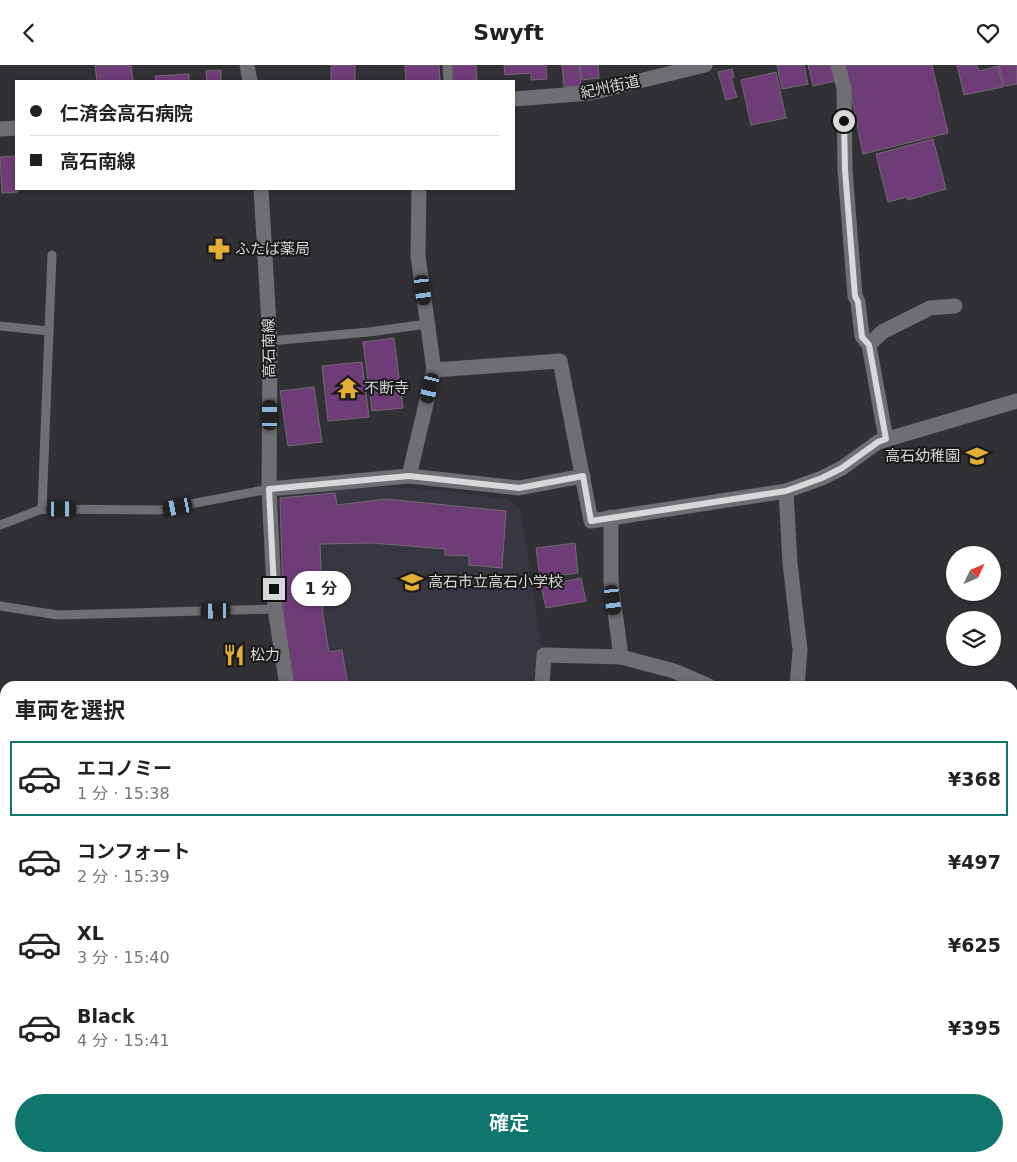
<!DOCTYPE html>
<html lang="ja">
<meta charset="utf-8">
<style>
:root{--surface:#fff;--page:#f6f6f6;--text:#222;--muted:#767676;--line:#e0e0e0;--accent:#0f766e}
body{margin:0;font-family:"DejaVu Sans","Noto Sans JP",sans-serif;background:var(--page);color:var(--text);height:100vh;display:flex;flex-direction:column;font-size:19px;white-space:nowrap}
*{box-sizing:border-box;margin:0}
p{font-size:16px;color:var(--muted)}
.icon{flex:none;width:28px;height:28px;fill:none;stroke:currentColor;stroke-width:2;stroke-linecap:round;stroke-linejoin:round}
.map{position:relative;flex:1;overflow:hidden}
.panel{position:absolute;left:0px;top:616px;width:1018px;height:481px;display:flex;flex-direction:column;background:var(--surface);border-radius:15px 15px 0 0;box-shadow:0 1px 4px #0004}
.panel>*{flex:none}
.guide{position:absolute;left:15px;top:15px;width:500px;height:110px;border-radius:0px;box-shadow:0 1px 4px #0004;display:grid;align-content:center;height:110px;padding:0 15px;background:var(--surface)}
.needle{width:32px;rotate:46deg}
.fabs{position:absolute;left:946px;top:481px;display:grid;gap:10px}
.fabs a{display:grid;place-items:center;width:55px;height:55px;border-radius:50%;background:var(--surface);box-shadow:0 1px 4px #0004;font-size:25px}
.end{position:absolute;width:22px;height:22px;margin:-11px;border:6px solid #d8d8da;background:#111;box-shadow:0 0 0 2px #111}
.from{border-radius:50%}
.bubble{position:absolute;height:35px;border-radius:18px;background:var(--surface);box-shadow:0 1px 4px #0004;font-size:16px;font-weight:600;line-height:35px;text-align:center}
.car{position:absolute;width:15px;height:30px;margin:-15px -8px;border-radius:6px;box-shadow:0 0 4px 1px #0007;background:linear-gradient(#222 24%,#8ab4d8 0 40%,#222 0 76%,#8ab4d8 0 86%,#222 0)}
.guide b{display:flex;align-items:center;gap:18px;height:48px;font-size:19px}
.guide b+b{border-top:1px solid var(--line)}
.guide i{width:12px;height:12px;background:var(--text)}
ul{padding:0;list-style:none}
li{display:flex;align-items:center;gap:15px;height:75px;margin:0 10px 8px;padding:0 5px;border:2px solid transparent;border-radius:0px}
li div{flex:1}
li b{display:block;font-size:19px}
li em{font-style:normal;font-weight:600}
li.selected{border-color:var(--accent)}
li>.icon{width:45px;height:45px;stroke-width:1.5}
h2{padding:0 15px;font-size:22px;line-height:60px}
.primary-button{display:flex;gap:10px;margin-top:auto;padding:10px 15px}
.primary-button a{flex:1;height:58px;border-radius:30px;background:var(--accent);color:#fff;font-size:20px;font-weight:600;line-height:58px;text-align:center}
header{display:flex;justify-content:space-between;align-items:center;height:65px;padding:0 15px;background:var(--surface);font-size:22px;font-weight:600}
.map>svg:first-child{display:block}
.built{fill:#383741}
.building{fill:#6e3c77;stroke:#6f6c6f}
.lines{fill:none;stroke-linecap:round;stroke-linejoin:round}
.lane{stroke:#6f6e72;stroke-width:9}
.street{stroke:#6f6e72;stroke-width:15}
.secondary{stroke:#6f6e72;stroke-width:15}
.route{stroke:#d8d8da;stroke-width:6}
.labels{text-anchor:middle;stroke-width:4;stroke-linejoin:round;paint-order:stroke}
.street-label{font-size:15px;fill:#d8d8da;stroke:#19191a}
.poi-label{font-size:15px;fill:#d8d8da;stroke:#19191a;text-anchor:start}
</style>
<header><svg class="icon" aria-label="back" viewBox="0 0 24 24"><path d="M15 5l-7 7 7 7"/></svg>Swyft<svg class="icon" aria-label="heart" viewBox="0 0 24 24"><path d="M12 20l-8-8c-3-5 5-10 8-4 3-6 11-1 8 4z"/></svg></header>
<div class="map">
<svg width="1017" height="1097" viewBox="0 0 1017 1097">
<rect width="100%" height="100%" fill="#313034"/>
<path class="built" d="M376 421 442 425 506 434 515 439 521 447 542 586 540 621H309L279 429Z"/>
<g class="building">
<path d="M95 0H131L133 16H97Z"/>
<rect x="331" y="0" width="24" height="16"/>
<path d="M405 0H439L440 16H406Z"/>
<path d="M452 0H476L477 15 453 16Z"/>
<path d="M504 0H546L547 14 531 15V8L505 10Z"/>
<path d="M562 0H579L581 21 564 22Z"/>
<path d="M580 0H598L599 13 582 15Z"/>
<path d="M777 0H804L808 19 782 24Z"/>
<path d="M808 0H832L836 16 813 21Z"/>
<path d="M845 0H933H932L948 68 863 89Z"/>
<path d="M957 0H977L979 6 998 1 1003 22 964 30Z"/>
<path d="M999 0H1017V19L1004 21Z"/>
<path d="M732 4 734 12 731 13 737 32 726 35 718 7Z"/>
<path d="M221 5V16H207L206 6Z"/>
<path d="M776 7 786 53 751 60 741 15Z"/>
<path d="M189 9V16H156L155 11Z"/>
<path d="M933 74 946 124 908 135 907 132 888 137 876 89Z"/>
<path d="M15 91 16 124H18V127L2 128 0 92Z"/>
<path d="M394 273 403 343 372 346 363 277Z"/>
<path d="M362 297 369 352 328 356 322 301Z"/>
<path d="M314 322 322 377 288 381 280 326Z"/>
<path d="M335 428 337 440 386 434 506 446 502 503 469 500V491L445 490V484L372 478 320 479 323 551 329 587 342 585 348 621H292L284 568 280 433Z"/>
<path d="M575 478 578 508 540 513 536 483Z"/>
<path d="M581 513 586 536 546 543 541 521Z"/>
<path d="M252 1092H327V1096L251 1097Z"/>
<path d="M403 1092H555V1097H434L404 1096Z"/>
</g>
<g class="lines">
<g class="lane">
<path d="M447 0 448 16"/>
<path d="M0 261 49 266"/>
<path d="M270 276 369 267 427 259"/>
<path d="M42 444 52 190"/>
<path d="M0 460 42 444 159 445 269 424"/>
<path d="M0 541 58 550 275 544"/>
<path d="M0 773H5"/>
</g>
<g class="street">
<path d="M838 0 844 24 845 105 855 231 858 237 862 271 869 280 886 374"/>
<path d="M514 34 590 28 705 0"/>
<path d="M0 64 16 63"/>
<path d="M419 124 418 191 434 305 560 296 591 456 786 426 822 413 842 403 878 377 1017 336"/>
<path d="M869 280 882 267 930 243 955 241"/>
<path d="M409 411 434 305"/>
<path d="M269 424 409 411 519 423 583 411"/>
<path d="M786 426 790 498 800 585 797 621"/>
<path d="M611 452V516L621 592"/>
<path d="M542 621 544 590 621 592 674 606 709 621"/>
<path d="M1012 671H1017"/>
<path d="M1017 860 1015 888 1017 912"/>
<path d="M586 1092 587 1097"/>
<path d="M838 1092V1097"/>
<path d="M0 1096 10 1097"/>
</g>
<g class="secondary">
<path d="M247 0 250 16"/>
<path d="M261 124 270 276 269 424 275 544 287 621"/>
<path d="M338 1092V1097"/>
</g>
</g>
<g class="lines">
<path class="route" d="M274 524 269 424 409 411 519 423 583 411 591 456 786 426 822 413 842 403 878 377 886 374 869 280 862 272 858 237 855 231 845 105 844 56"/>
</g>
<defs>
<g id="pharmacy-bare" transform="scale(1.725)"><path d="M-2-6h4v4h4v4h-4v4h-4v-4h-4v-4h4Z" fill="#e3ae35" stroke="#19191a" stroke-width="2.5" paint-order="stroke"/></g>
<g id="temple-bare" transform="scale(1.725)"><path d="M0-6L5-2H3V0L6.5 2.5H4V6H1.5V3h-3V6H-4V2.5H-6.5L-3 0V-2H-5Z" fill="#e3ae35" stroke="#19191a" stroke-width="2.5" paint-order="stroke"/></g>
<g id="school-bare" transform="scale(1.725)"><path d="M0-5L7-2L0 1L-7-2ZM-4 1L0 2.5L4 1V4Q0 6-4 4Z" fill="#e3ae35" stroke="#19191a" stroke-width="2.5" paint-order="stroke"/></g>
<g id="restaurant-bare" transform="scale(1.725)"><path d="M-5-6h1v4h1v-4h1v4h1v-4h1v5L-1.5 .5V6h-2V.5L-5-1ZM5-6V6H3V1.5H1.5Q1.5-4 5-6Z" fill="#e3ae35" stroke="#19191a" stroke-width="2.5" paint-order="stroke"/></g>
</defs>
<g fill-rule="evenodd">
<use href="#pharmacy-bare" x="219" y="184"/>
<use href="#temple-bare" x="348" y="323"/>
<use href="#school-bare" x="977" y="391"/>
<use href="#school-bare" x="412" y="517"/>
<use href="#restaurant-bare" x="234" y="590"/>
</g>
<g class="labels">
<g class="street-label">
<text transform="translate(610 22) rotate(-12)" y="5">紀州街道</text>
<text transform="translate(269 283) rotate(-91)" y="5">高石南線</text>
</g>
<g class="poi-label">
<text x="235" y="189">ふたば薬局</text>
<text x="364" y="328">不断寺</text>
<text x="960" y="396" text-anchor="end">高石幼稚園</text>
<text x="428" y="522">高石市立高石小学校</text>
<text x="250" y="595">松力</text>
</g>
</g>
</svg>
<div class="fabs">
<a><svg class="needle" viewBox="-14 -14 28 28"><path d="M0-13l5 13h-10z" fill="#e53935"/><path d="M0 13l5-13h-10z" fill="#767676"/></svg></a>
<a><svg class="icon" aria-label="layers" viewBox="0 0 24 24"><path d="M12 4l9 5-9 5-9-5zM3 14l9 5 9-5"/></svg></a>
</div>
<i class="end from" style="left:844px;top:56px"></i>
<i class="end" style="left:274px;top:524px"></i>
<div class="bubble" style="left:291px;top:506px;width:60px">1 分</div>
<i class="car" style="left:423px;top:225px;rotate:173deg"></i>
<i class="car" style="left:430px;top:323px;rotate:193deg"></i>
<i class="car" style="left:270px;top:350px;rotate:0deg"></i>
<i class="car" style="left:178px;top:442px;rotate:259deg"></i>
<i class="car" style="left:62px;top:444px;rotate:90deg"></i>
<i class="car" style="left:613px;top:535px;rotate:173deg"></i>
<i class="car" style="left:216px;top:546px;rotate:269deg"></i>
<div class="guide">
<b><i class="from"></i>仁済会高石病院</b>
<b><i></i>高石南線</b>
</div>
<section class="panel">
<h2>車両を選択</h2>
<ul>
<li class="selected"><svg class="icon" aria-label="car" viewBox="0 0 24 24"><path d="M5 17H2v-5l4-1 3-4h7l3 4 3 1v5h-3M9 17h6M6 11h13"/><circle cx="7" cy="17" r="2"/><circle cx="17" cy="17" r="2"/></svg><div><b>エコノミー</b><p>1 分 · 15:38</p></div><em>¥368</em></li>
<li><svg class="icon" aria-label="car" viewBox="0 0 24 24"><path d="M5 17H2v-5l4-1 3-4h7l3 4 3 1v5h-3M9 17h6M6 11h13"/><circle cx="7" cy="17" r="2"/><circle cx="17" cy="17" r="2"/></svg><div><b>コンフォート</b><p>2 分 · 15:39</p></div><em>¥497</em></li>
<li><svg class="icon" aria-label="car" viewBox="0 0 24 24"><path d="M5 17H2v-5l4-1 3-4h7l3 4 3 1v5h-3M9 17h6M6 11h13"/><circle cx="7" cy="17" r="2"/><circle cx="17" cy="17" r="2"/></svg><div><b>XL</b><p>3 分 · 15:40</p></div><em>¥625</em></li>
<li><svg class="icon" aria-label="car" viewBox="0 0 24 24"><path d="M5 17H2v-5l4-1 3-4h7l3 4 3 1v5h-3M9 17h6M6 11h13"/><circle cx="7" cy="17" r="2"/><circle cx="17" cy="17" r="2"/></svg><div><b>Black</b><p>4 分 · 15:41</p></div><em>¥395</em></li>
</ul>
<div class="primary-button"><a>確定</a></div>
</section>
</div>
